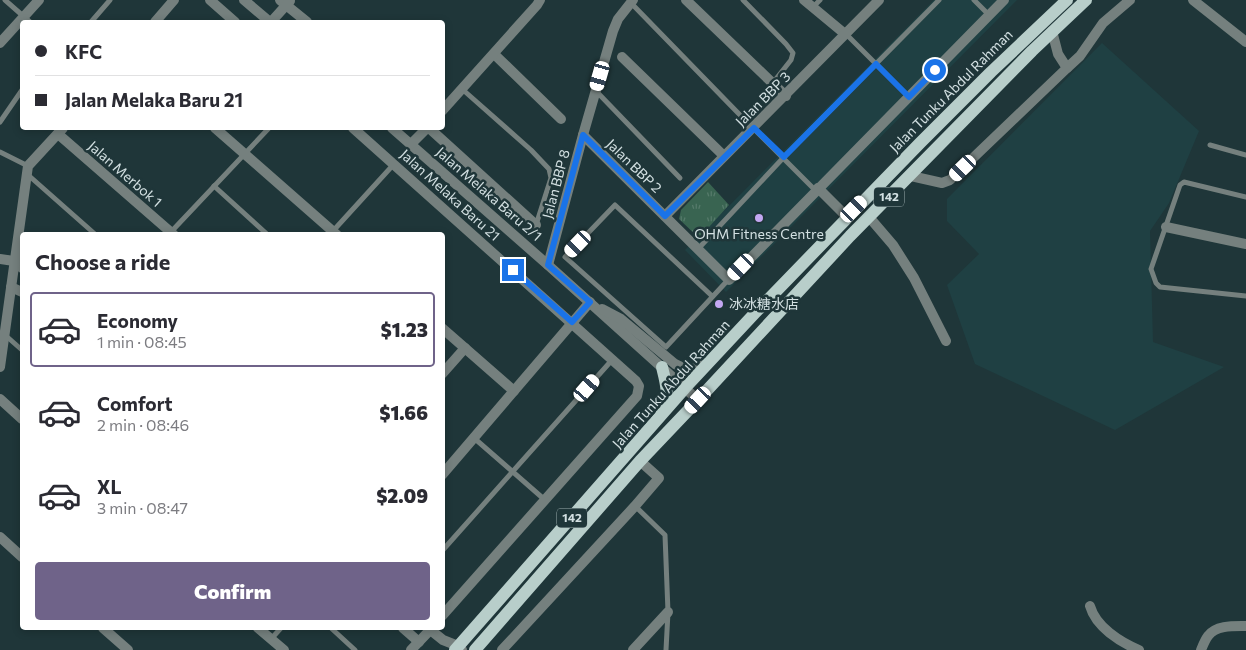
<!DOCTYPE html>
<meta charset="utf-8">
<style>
:root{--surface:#fff;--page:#f2f2f3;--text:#2b2b33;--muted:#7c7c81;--line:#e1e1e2;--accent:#6f6389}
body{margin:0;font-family:Commissioner,"Noto Sans SC",sans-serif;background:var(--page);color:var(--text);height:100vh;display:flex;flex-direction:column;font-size:19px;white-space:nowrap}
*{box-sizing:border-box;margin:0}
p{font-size:16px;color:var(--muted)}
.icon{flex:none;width:28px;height:28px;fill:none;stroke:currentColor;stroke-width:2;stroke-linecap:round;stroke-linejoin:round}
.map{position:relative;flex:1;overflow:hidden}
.sheet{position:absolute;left:20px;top:232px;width:425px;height:398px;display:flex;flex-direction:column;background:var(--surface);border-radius:5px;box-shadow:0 2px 8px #0003}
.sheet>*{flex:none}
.top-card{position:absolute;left:20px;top:20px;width:425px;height:110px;border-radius:5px;box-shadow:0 2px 8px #0003;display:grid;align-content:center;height:110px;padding:0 15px;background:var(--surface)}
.end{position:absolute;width:22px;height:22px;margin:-11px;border:6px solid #1a73e8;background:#fff;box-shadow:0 0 0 2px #fff}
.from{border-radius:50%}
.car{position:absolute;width:15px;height:30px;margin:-15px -8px;border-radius:6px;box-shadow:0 0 4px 1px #0007;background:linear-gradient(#fff 24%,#345 0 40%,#fff 0 76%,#345 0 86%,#fff 0)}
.top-card b{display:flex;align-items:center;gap:18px;height:48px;font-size:19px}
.top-card b+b{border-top:1px solid var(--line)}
.top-card i{width:12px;height:12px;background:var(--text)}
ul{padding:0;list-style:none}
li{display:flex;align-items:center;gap:15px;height:75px;margin:0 10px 8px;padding:0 5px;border:2px solid transparent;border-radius:5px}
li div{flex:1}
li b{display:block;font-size:19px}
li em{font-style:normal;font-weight:800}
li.on{border-color:var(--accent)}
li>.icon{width:45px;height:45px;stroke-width:1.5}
h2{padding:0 15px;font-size:22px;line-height:60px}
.button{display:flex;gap:10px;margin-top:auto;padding:10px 15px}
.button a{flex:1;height:58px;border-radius:5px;background:var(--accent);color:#fff;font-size:20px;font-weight:800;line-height:58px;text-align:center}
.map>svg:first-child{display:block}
.built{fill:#1f4043}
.grass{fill:url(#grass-tufts)}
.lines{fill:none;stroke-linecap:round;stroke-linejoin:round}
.lane{stroke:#75807e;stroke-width:5}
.street{stroke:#75807e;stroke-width:10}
.primary{stroke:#b8ceca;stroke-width:12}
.route{stroke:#1a73e8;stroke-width:6}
.poi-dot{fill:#c3a7f2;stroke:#1f3639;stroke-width:2}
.labels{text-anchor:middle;stroke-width:5;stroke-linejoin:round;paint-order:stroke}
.shield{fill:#1f3639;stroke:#9dadaf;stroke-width:1}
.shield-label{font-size:12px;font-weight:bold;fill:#d3e0e2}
.street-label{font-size:14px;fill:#d3e0e2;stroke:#1f3639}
.poi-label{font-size:14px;fill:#d3e0e2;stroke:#1f3639}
</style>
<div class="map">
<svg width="1246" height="650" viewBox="0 0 1246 650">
<defs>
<pattern id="grass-tufts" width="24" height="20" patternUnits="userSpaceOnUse" patternTransform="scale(1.25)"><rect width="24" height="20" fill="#396451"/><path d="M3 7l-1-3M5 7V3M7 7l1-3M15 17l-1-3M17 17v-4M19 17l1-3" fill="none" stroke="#557a6a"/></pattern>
</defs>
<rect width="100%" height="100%" fill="#1f3639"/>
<g class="built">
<path d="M934 0H1017L726 292 685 250Z"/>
<path d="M1102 43 1199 131 1169 203 1150 231 1153 342 1224 367 1115 430 975 364 947 285 979 254 947 221V199Z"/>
</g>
<path class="grass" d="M708 182 729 205 699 238 679 219 681 210Z"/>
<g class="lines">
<g class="lane">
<path d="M5 0 30 22"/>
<path d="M743 0 786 44 793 53 791 60 772 84"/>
<path d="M974 0 989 15"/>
<path d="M631 3 740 115"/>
<path d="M813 7 820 0"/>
<path d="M91 22 110 0"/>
<path d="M846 34 909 97"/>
<path d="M462 89 531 150 549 169 551 178 536 225"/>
<path d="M596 91 680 178"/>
<path d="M0 122 22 90"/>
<path d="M753 128 816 191"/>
<path d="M1210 145 1246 155"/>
<path d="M0 152 28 166"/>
<path d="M27 174 96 235"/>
<path d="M214 186 268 235"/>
<path d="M1246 197 1184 182 1180 185 1151 269 1156 283 1160 287 1246 296"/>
<path d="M333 231 394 164"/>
<path d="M170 233 269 128"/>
<path d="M698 249 784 157 939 0"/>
<path d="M712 296 615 205 565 257 666 347 728 280"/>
<path d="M5 335 22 350"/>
<path d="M474 438 545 500"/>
<path d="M635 506 665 535 668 612 666 650"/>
<path d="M442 551 612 360"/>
<path d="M331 628 355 650"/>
<path d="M271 639 281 628"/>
</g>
<g class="street">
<path d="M210 0 235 22"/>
<path d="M244 0 270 22"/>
<path d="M280 0 307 22"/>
<path d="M686 0 786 96"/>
<path d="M804 0 845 34"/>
<path d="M1193 0 1246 42"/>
<path d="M155 22 174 0"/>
<path d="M271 22 290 1"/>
<path d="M0 43 39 0"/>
<path d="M494 54 561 119"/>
<path d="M622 57 724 156"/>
<path d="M1067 68 1080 56 1103 23 1130 0"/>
<path d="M442 111 537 5 540 0"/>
<path d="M215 128 337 235"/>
<path d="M353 128 636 381 639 386 637 396 442 616"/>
<path d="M392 128 548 265 698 400"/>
<path d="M429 128 536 225"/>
<path d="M58 134 174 235"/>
<path d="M583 135 729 280 1004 0"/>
<path d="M411 144 427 128"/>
<path d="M911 176 942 183 950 180 1067 68 1058 54 1052 31"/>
<path d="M818 188 847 217"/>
<path d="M665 216 879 0"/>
<path d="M869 217 893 245 914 278 946 341"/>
<path d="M1166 227 1246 244"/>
<path d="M0 259 14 261 22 268"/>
<path d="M548 265 583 135 613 31 618 19 633 0"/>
<path d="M11 287 22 292"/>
<path d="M602 309 621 319 675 364C686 370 695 370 706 364"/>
<path d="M442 328 514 391"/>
<path d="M0 367 28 166 63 128"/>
<path d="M442 374 465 348"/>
<path d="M0 399 22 419"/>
<path d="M442 475 590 302"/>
<path d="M0 537 22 557"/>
<path d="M1090 606C1096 627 1120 642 1139 650"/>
<path d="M103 628 128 650"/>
<path d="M258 628 284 650"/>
<path d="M403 628 419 642"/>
<path d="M428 628 443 640 458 646 462 650"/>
<path d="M411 650 432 628"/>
<path d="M502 650 635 506 659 478 640 461"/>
<path d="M633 650 668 612"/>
<path d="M1201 650C1203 645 1205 640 1208 636 1216 625 1234 626 1246 626"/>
</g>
<g class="primary">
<path d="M662 367C666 383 670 396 662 412"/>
<path d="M455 650 685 388 755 313 920 143 991 72 1067 0"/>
<path d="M475 650 640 461 698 400 850 236 1032 51 1086 0"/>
</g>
</g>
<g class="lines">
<path class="route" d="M513 270 572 322 590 302 548 265 583 135 665 216 754 128 784 157 876 64 909 97 935 70"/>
</g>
<g class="poi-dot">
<circle cx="759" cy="218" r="5"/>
<circle cx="719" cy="304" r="5"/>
</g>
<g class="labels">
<g class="shield">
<rect x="874" y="187.5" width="30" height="19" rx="4"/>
<rect x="557" y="508.5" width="30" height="19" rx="4"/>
</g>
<g class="shield-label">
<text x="889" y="201">142</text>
<text x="572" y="522">142</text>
</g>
<g class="street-label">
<text transform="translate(951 91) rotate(-45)" y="5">Jalan Tunku Abdul Rahman</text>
<text transform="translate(763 99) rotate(-45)" y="5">Jalan BBP 3</text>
<text transform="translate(634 166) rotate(44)" y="5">Jalan BBP 2</text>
<text transform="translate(125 174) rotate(41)" y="5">Jalan Merbok 1</text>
<text transform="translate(556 184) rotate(-75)" y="5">Jalan BBP 8</text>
<text transform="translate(489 194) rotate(41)" y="5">Jalan Melaka Baru 2/1</text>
<text transform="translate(450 195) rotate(42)" y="5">Jalan Melaka Baru 21</text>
<text transform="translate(671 384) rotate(-48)" y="5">Jalan Tunku Abdul Rahman</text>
</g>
<g class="poi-label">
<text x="759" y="239">OHM Fitness Centre</text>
<text x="729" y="309" text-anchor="start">冰冰糖水店</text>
</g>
</g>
</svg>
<i class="end from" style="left:935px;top:70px"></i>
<i class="end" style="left:513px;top:270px"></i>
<i class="car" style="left:600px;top:76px;rotate:196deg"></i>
<i class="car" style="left:963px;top:168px;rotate:226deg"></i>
<i class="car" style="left:854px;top:209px;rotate:45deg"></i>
<i class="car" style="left:578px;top:244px;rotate:224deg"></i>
<i class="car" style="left:741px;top:267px;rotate:224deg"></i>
<i class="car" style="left:587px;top:388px;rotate:41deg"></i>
<i class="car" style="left:698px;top:400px;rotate:223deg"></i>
<div class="top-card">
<b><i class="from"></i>KFC</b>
<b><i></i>Jalan Melaka Baru 21</b>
</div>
<section class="sheet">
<h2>Choose a ride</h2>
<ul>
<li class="on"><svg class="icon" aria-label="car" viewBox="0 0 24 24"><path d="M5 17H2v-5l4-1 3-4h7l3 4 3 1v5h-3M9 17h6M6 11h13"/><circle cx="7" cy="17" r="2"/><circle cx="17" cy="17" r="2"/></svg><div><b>Economy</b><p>1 min · 08:45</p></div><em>$1.23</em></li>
<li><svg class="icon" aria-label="car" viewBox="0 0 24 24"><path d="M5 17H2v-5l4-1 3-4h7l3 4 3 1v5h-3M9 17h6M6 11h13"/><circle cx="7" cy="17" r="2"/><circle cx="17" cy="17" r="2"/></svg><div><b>Comfort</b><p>2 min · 08:46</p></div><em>$1.66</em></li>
<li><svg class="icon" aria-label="car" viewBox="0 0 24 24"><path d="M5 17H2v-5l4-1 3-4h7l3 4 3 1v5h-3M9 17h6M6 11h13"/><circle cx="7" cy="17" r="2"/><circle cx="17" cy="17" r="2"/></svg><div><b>XL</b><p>3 min · 08:47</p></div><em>$2.09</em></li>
</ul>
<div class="button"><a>Confirm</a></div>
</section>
</div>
